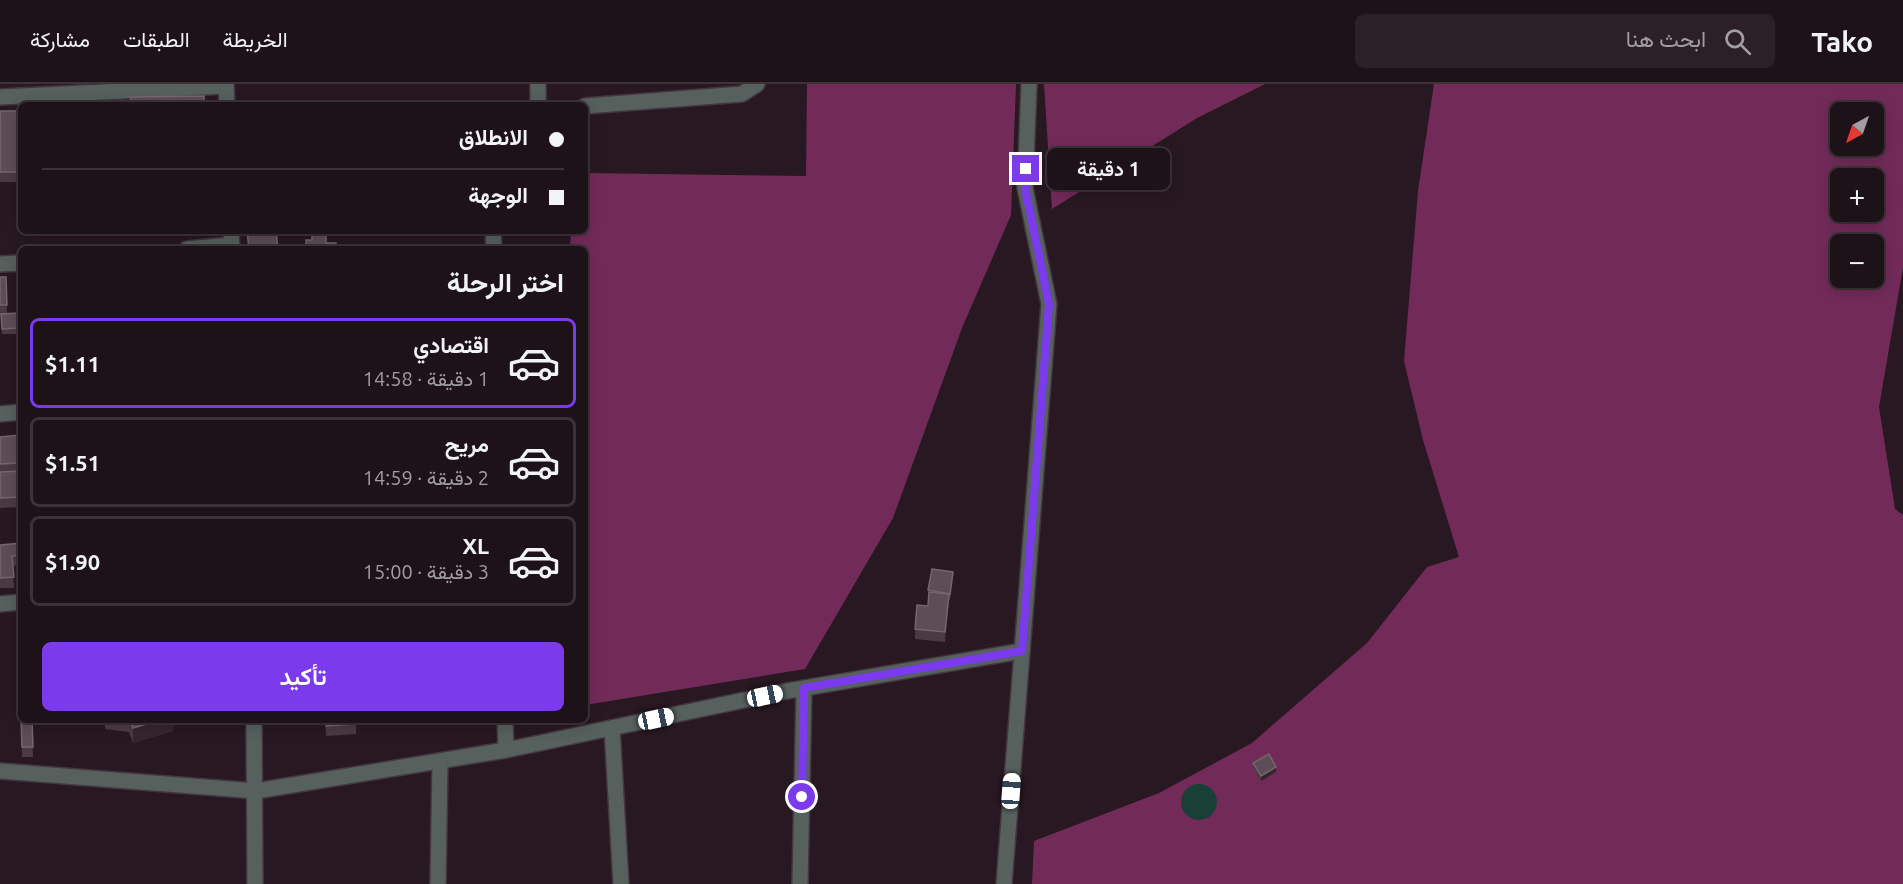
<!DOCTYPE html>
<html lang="ar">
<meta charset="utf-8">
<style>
:root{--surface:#1e1219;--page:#2b2026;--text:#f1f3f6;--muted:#a19ea2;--line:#3c3238;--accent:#7c3aed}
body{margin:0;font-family:Ubuntu,Vazirmatn,sans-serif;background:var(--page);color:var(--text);direction:rtl;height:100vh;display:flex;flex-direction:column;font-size:22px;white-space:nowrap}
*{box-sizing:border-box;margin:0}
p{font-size:20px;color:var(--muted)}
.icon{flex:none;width:33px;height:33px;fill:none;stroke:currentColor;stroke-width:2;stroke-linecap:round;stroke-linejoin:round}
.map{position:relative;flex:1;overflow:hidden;direction:ltr}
.drawer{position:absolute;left:18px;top:162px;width:570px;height:477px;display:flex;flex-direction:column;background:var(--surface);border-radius:9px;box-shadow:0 3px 15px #0003,0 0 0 2px var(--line);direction:rtl}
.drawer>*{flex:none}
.banner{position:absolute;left:18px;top:18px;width:570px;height:132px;border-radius:9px;box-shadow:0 3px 15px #0003,0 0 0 2px var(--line);direction:rtl;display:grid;align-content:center;height:132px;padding:0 24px;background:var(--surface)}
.needle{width:39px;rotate:220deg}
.buttons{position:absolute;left:1830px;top:18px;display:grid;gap:12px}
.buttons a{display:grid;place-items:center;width:54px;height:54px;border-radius:9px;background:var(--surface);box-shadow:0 3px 15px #0003,0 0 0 2px var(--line);font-size:30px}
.end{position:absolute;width:27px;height:27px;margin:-14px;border:8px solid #7c3aed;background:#fff;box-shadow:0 0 0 3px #fff}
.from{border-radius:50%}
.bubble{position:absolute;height:42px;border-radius:9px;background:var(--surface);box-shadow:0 3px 15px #0003,0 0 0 2px var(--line);font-size:20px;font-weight:600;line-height:42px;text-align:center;direction:rtl}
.car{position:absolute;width:18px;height:36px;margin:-18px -9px;border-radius:8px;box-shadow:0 0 4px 2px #0007;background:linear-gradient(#fff 24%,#345 0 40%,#fff 0 76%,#345 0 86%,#fff 0)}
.banner b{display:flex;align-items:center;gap:21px;height:57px;font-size:22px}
.banner b+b{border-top:2px solid var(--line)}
.banner i{width:15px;height:15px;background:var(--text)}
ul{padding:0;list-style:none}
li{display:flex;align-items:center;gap:18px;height:90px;margin:0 12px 9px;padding:0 12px;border:3px solid var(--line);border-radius:9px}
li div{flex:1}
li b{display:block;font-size:22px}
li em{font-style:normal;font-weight:600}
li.on{border-color:var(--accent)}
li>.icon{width:54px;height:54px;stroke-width:1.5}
h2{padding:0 24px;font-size:27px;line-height:72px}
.primary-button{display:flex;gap:12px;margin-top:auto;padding:12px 24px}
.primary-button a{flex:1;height:69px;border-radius:9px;background:var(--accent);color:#fff;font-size:24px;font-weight:600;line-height:69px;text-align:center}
header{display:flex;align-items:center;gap:36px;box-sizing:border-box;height:84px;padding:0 30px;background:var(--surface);border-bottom:2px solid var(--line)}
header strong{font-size:28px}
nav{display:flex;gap:33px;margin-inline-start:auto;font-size:21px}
.search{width:420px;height:54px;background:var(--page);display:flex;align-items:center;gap:15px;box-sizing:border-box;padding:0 21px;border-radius:9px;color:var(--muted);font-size:22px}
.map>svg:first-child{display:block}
.forest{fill:#722b59;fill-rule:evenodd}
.water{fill:#1a3f37}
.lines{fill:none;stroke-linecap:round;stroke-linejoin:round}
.minor-casing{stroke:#44353e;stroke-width:18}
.minor{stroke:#56605d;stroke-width:15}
.wall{fill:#4b3a44}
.shaded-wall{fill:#35252e}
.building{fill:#5d4d56;stroke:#74656e;stroke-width:1.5}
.route{stroke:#7c3aed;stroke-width:8}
</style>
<header>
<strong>Tako</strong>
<div class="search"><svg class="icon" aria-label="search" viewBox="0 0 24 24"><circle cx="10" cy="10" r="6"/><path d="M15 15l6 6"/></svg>ابحث هنا</div>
<nav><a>الخريطة</a><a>الطبقات</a><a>مشاركة</a></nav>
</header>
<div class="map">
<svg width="1903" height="800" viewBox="0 0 1903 800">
<rect width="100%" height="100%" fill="#281821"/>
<g class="forest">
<path d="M807 0H1016L1011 131 962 244 893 434 805 585 585 621V165H570L571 147H585V89L806 92Z"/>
<path d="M1044 0H1265L1197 34 1052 125Z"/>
<path d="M1434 0H1903V183L1879 323 1895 425 1903 431V800H1032L1034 757 1159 709 1252 659 1367 559 1427 483 1459 473 1423 356 1404 277 1418 107ZM1840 28H1874V62H1840ZM1840 94H1874V128H1840ZM1840 160H1874V194H1840Z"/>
</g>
<circle class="water" cx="1199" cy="718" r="18"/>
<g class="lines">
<g class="minor-casing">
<g id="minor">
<path d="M226 0 227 21"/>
<path d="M0 13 226 2"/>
<path d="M538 21V0"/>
<path d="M585 22 742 10 757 0"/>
<path d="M231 147 232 165"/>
<path d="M493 147 494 165"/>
<path d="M187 165 231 161"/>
<path d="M0 180 21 179"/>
<path d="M0 330 21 328"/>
<path d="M0 520 21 518"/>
<path d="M254 636 255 800"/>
<path d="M505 636 506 666"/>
<path d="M612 644 621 800"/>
<path d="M0 687 256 707 506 666 787 607 1022 567"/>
<path d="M438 800 440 677"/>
<path d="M800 800 804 604"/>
<path d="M1004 800 1049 220 1025 104 1029 0"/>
</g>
</g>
<use href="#minor" class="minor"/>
</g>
<g class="wall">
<rect x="0" y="27" width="21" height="71"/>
<path d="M67 147H95V150L67 151Z"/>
<path d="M161 147H192V149L161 150Z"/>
<path d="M0 193H6L7 229H18V250H2L1 231H0Z"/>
<path d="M21 256V308H20L18 266Z"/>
<path d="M0 353 21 361V423L0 424Z"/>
<path d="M21 459V502L19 481 13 482 14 504H0V461Z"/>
<path d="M953 494 950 516 949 515 945 558 915 555V545L928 522 929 512 928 511V506Z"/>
<path d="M21 636H32L33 673H22Z"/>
<path d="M105 636H174L173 647 133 659 129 648 105 645Z"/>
<path d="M325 636H356V650L326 652Z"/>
<path d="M1253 679 1276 688 1261 697 1253 684Z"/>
</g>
<g class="shaded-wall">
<path d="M949 510V520L945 558V548Z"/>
<path d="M160 636H174L173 647 133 659V644Z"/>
<path d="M1276 683V688L1261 697V692Z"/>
</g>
<g class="building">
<path d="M204 12V21H131V13Z"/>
<rect x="0" y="27" width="21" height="61"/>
<path d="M247 147H276L278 165H249Z"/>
<path d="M312 151H326V159H336V165H306V156H312Z"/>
<path d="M0 193H6L7 221H0Z"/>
<path d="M18 229V244L2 245 1 230Z"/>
<path d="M18 256H21V298H20Z"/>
<path d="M20 351 21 379 0 380V353Z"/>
<path d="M21 387V413L0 414V388Z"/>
<path d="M21 459V471L12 472 14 493 0 494V461Z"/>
<path d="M19 479H21V497Z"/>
<path d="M932 485 953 488 950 510 928 506Z"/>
<path d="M929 508 949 510 945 548 915 545 917 521 928 522Z"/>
<path d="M21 636H32L33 663H22Z"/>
<path d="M130 636H160L133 644Z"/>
<path d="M325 636H356V640L326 642Z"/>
<path d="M1269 670 1276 683 1261 692 1253 679Z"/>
</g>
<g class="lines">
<path class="route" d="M802 713 804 604 1022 567 1049 220 1025 104 1026 85"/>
</g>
</svg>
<div class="buttons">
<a><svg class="needle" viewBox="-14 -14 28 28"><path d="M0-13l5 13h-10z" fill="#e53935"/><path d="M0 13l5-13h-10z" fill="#a19ea2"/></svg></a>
<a>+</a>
<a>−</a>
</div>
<i class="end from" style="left:802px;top:713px"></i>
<i class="end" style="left:1026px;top:85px"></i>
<div class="bubble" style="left:1047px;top:64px;width:123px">1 دقيقة</div>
<i class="car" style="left:765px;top:612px;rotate:78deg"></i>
<i class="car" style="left:656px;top:635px;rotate:78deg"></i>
<i class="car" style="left:1011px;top:707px;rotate:4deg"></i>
<div class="banner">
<b><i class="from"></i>الانطلاق</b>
<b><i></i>الوجهة</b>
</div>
<section class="drawer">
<h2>اختر الرحلة</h2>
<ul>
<li class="on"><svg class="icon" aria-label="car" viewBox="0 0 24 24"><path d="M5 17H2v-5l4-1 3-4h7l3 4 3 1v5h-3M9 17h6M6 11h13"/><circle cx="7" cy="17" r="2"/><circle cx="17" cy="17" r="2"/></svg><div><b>اقتصادي</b><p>1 دقيقة · 14:58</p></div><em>$1.11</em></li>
<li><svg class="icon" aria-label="car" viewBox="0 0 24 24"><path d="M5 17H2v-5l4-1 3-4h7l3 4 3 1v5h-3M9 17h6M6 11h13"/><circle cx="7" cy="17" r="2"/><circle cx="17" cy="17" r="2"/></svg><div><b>مريح</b><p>2 دقيقة · 14:59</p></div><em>$1.51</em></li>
<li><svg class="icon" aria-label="car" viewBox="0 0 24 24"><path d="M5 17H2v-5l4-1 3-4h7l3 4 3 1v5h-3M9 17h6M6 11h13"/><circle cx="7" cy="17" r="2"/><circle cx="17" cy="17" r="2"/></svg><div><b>XL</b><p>3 دقيقة · 15:00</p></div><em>$1.90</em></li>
</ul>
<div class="primary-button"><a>تأكيد</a></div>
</section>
</div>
